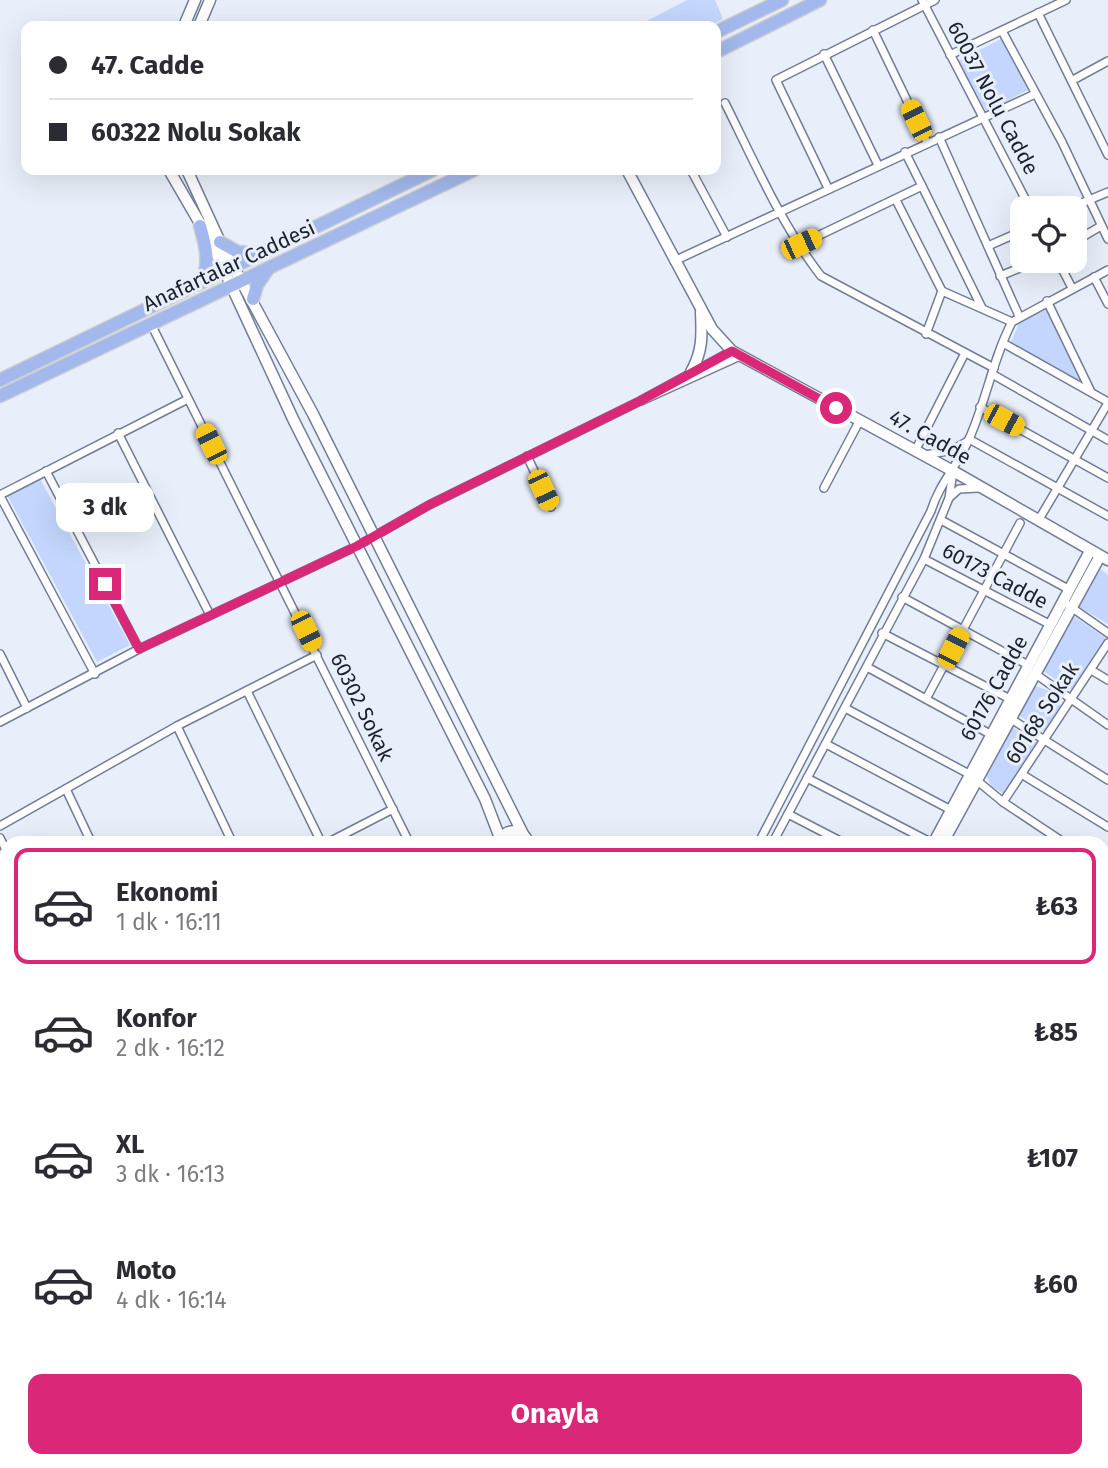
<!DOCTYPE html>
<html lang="tr">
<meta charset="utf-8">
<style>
:root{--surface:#fff;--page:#f2f2f3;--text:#2b2b33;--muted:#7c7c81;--line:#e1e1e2;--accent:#db2777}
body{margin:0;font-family:"Fira Sans",sans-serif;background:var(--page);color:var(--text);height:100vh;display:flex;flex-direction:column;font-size:26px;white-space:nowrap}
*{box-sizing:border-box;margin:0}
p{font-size:23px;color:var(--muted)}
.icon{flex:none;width:38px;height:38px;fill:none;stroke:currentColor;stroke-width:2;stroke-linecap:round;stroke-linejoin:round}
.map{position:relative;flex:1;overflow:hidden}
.drawer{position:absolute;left:0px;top:836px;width:1110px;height:632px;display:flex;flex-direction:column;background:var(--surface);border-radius:21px 21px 0 0;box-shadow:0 7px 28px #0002}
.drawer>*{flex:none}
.guide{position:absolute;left:21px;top:21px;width:700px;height:154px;border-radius:14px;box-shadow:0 7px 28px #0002;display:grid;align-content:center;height:154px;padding:0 28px;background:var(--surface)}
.buttons{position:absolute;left:1010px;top:196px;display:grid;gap:14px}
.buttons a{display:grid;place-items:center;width:77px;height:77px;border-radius:14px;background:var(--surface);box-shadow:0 7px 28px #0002;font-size:35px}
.end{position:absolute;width:32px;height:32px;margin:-16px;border:9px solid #db2777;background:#fff;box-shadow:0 0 0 4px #fff}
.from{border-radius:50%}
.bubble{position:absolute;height:49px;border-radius:14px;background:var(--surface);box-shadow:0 7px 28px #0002;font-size:23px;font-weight:700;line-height:49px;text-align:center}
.car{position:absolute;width:21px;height:42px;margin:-21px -10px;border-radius:9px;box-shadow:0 0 5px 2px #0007;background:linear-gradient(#f5c518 24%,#345 0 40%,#f5c518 0 76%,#345 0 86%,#f5c518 0)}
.guide b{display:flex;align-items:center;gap:24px;height:66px;font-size:26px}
.guide b+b{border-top:2px solid var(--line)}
.guide i{width:18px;height:18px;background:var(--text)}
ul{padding:12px 0 0;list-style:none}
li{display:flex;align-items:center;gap:21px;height:116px;margin:0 14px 10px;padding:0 14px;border:4px solid transparent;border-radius:14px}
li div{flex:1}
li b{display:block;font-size:26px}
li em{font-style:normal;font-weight:700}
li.selected{border-color:var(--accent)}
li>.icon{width:63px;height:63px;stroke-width:1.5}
.primary-button{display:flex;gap:14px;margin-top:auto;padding:14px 28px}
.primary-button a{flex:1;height:80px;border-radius:14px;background:var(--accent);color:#fff;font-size:28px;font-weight:700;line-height:80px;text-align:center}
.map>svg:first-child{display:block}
.green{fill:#c4d6fd}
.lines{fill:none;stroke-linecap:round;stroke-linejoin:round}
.street-casing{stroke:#727d97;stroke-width:10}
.secondary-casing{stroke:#727d97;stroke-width:13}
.primary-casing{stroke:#cdced0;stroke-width:15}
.street{stroke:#fff;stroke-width:7}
.secondary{stroke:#fff;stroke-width:10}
.primary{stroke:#a3b8ec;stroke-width:12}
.route{stroke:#db2777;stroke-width:9}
.labels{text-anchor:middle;stroke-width:6;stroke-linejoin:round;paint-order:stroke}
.street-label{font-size:21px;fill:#1b202a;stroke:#e9effa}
</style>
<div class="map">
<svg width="1108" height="1468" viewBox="0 0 1108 1468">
<rect width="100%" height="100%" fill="#e9effa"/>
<g class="green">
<path d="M687 0H715L723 19 709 26H637Z"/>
<path d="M1003 38 1028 90 986 111 958 61Z"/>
<path d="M1047 309 1086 386 1011 342 1019 323Z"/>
<path d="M39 477 130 645 97 662 7 495Z"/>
<path d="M1098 567 1108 575V624L1076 605Z"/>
<path d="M1072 615 1107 639 1073 691 1040 669Z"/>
<path d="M1031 685 1051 691 1061 706 1046 733 1017 714Z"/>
<path d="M1012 727 1038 743 1004 794 991 786 985 772Z"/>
</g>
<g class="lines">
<g class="street-casing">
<g id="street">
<path d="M922 0 1030 208"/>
<path d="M1038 13 1108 155"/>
<path d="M873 30 927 142"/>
<path d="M1002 31 1062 142 1108 239"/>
<path d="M824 54 878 165"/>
<path d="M950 55 1066 0"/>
<path d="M1073 80 1108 61"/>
<path d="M725 103C754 161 782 226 821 276L994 368"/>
<path d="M939 137 1019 316"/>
<path d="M691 170 727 237"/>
<path d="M922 186 982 308"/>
<path d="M828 188 776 80 935 0"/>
<path d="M896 200 942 291 1012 322"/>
<path d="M1070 208 1108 192"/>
<path d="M1074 242 1101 226"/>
<path d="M801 244 922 186 905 152"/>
<path d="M988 246 1022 231"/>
<path d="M674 261 1035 94"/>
<path d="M1058 261 1072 288"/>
<path d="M1000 276 1037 261"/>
<path d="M1094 277 1108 304"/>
<path d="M1047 301 1091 392"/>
<path d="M151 324 410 844"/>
<path d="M926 334 942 291"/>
<path d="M1003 343 1108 402"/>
<path d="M992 374 1108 440"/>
<path d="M641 401 740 356"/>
<path d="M980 407 1108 478"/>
<path d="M118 433 210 615"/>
<path d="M969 439 1108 516"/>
<path d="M915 451 965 353"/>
<path d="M926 455 952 450 968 441"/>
<path d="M527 456 551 507"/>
<path d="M46 471 139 649"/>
<path d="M824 488 860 420"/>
<path d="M0 495 188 399"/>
<path d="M0 496 95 674"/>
<path d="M950 497 959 489 979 488"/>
<path d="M941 520 1070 590"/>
<path d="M1038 521 1108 403"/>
<path d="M924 559 1051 625"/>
<path d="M902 597 1028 665"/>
<path d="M1068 605 1108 633"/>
<path d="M882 633 1010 699"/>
<path d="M0 654 27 708"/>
<path d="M867 667 990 734"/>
<path d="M1091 670 1108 680"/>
<path d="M1034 673 1108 725"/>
<path d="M247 691 322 844"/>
<path d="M926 699 1020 523"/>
<path d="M845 708 969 774 1003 802 1066 844"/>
<path d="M1008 717 1108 780"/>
<path d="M0 722 139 649 357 546 429 505 640 401 732 351"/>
<path d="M177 726 233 844"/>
<path d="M826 744 951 810"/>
<path d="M1023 775 1108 827"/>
<path d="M807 778 934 844"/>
<path d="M66 789 92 844"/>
<path d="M1003 802 1108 643"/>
<path d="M788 814 846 844"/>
<path d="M0 826 177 726 317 655"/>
<path d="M0 838 7 852"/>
<path d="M325 844 393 809"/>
<path d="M758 844 931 511C939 484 958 465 969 439 986 402 993 358 1012 322L1108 270"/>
<path d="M772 844 924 559 949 498 953 472"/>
<path d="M1102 866 1108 869"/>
<path d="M1102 903 1108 894"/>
<path d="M1102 946 1108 949"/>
<path d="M0 1023 7 1037"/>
<path d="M1102 1029 1108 1021"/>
<path d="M1102 1035 1108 1038"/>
<path d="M1102 1048 1108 1051"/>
<path d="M1102 1116 1108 1119"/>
<path d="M0 1150 7 1134"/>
<path d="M1102 1268 1108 1260"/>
<path d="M0 1310 7 1315"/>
<path d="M0 1342 7 1333"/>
<path d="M1102 1386 1108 1391"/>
<path d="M186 1461 194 1468"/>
<path d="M474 1461 483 1468"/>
<path d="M703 1461 711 1468"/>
<path d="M795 1461 804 1468"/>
<path d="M988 1461 996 1468"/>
<path d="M1008 1461 1016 1468"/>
<path d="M73 1468 78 1461"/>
<path d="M140 1468 145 1461"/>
<path d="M294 1468 299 1461"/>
<path d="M632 1468 637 1461"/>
<path d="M764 1468 770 1461"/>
<path d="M886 1468 891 1461"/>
<path d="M959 1468 964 1461"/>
<path d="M1034 1468 1039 1461"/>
<path d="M1106 1468 1108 1465"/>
</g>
</g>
<g class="secondary-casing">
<g id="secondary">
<path d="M184 26 195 0"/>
<path d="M199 26 210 0"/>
<path d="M169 170 212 244 294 421 485 799 500 838"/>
<path d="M187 170 220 242 313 414 523 834"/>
<path d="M627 170 712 329 732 351 953 471 1108 560"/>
<path d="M691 372C703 351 702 335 701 312"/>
<path d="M499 841C507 827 523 828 529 844"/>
<path d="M933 844 1090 551"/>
<path d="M942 844 1100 556"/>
<path d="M0 1053 7 1067"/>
<path d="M0 1091 7 1099"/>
<path d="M1102 1187 1108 1190"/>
<path d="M1102 1203 1108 1206"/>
</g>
</g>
<g class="primary-casing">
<g id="primary">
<path d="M716 32 782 0"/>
<path d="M716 52 820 0"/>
<path d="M200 226C206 247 210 261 202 282"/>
<path d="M220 242 238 252 258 253"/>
<path d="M253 299 257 285 268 269"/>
<path d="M0 380 433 170"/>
<path d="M0 396 474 170"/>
</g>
</g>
<use href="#street" class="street"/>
<use href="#secondary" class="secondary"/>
<use href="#primary" class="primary"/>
</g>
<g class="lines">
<path class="route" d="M105 584 139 649 357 546 429 505 640 401 732 351 836 408"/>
</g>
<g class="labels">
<g class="street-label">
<text transform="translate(993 98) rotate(62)" y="7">60037 Nolu Cadde</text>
<text transform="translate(229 266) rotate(-25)" y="7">Anafartalar Caddesi</text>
<text transform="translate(930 437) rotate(29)" y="7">47. Cadde</text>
<text transform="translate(995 576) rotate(28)" y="7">60173 Cadde</text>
<text transform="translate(994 688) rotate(-61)" y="7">60176 Cadde</text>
<text transform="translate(362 707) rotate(64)" y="7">60302 Sokak</text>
<text transform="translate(1042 713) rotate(-57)" y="7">60168 Sokak</text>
</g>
</g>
</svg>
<div class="buttons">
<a><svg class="icon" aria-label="locate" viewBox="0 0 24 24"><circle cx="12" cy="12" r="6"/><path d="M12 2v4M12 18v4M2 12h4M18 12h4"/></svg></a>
</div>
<i class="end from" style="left:836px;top:408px"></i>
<i class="end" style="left:105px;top:584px"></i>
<div class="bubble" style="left:56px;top:483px;width:98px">3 dk</div>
<i class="car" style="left:916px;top:120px;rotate:334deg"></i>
<i class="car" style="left:801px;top:244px;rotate:65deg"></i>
<i class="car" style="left:1004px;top:420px;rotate:118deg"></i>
<i class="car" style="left:211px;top:444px;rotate:333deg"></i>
<i class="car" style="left:543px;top:490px;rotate:155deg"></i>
<i class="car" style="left:306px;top:631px;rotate:154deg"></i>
<i class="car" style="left:953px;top:648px;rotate:27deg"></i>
<div class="guide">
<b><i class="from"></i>47. Cadde</b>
<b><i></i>60322 Nolu Sokak</b>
</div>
<section class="drawer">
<ul>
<li class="selected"><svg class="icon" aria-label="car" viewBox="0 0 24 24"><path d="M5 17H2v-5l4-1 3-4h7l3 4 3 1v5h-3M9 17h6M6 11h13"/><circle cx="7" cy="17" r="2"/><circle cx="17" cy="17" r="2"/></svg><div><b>Ekonomi</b><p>1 dk · 16:11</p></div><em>₺63</em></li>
<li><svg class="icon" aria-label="car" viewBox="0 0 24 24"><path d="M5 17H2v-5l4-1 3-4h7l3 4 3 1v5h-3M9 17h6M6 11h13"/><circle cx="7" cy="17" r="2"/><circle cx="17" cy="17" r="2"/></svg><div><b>Konfor</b><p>2 dk · 16:12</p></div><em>₺85</em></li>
<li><svg class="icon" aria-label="car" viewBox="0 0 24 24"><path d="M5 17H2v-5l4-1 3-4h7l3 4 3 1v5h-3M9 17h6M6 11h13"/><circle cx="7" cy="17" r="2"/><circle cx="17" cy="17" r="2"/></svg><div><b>XL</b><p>3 dk · 16:13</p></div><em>₺107</em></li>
<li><svg class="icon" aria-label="car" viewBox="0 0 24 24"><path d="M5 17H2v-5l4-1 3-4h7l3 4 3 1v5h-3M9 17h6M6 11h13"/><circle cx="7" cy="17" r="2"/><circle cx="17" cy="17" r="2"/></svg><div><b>Moto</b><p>4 dk · 16:14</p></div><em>₺60</em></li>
</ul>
<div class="primary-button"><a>Onayla</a></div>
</section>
</div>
